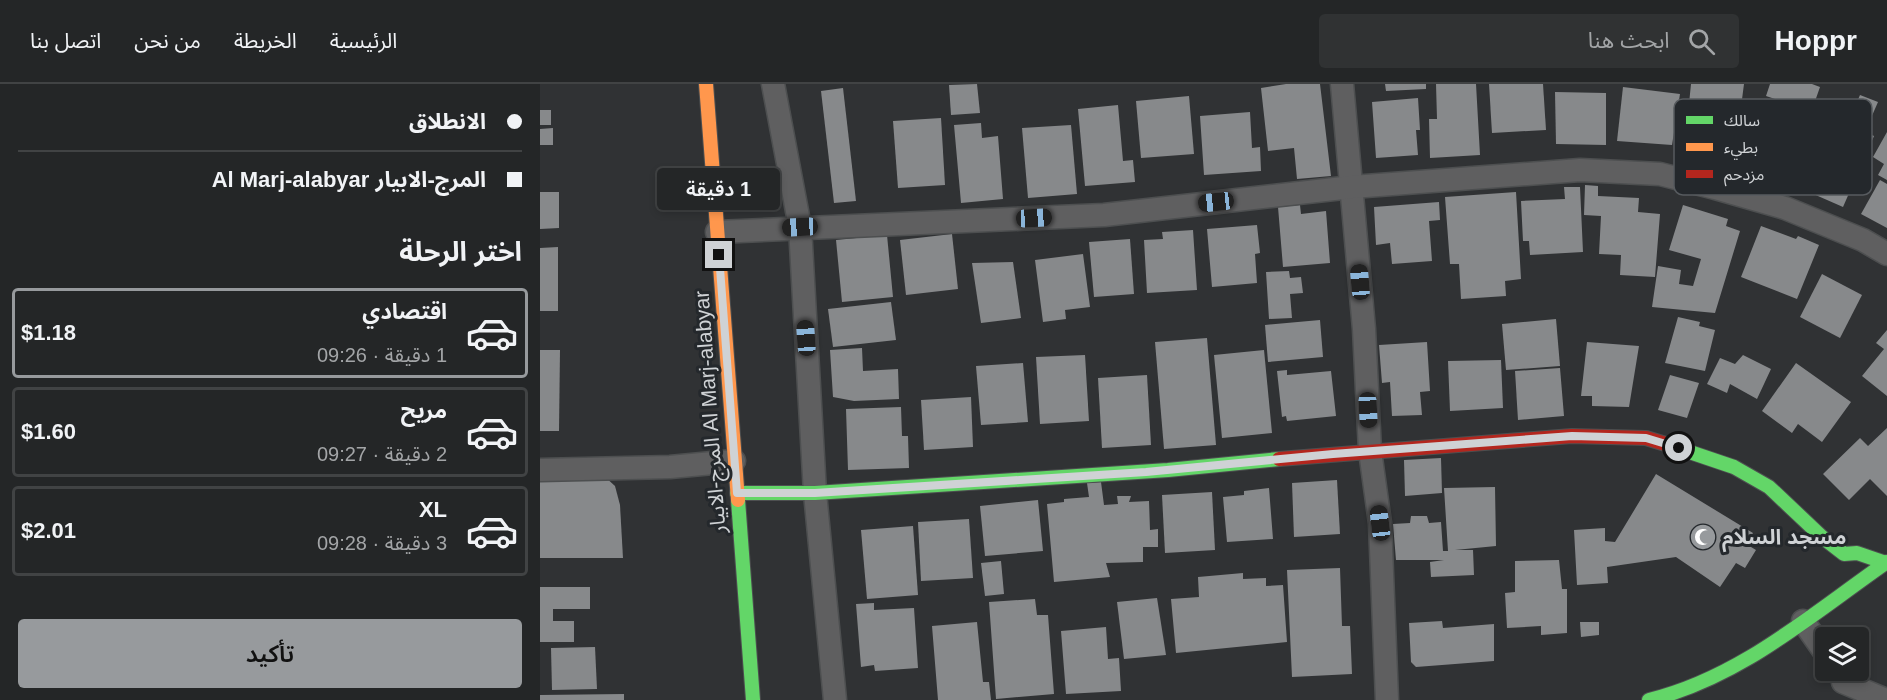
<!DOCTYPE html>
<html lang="ar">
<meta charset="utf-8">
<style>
:root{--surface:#242627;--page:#303233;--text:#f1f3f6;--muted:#a3a5a7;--line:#414344;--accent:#979a9d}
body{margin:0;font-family:Helvetica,"Noto Sans Arabic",sans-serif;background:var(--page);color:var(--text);direction:rtl;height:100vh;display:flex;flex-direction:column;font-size:22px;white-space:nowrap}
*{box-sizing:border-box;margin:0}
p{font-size:20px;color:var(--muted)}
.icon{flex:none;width:33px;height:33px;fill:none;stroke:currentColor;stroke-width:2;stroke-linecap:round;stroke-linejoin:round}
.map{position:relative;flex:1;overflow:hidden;direction:ltr}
.side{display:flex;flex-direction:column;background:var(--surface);width:540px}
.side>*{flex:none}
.guide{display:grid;align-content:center;height:132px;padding:0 18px;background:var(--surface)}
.buttons{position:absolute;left:1275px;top:543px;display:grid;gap:12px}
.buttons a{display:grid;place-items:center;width:54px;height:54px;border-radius:6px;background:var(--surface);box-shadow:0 3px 9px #0003,0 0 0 2px var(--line);font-size:30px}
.end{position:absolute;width:27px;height:27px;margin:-14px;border:8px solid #cfd2d5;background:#111;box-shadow:0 0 0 3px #111}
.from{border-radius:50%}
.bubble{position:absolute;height:42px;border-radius:6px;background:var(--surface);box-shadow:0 3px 9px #0003,0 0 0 2px var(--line);font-size:20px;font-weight:600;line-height:42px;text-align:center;direction:rtl}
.car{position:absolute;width:18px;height:36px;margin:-18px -9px;border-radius:8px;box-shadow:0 0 4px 2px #0007;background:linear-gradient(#222 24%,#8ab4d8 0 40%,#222 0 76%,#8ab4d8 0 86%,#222 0)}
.guide b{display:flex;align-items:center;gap:21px;height:57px;font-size:22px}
.guide b+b{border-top:2px solid var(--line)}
.guide i{width:15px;height:15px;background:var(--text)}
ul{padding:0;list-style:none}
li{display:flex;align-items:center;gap:18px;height:90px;margin:0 12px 9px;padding:0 6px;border:3px solid var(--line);border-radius:6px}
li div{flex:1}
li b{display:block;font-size:22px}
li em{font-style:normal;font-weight:600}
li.on{border-color:var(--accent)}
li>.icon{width:54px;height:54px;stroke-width:1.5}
h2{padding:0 18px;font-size:27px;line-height:72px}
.button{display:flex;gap:12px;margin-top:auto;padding:12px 18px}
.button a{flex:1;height:69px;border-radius:6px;background:var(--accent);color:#111;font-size:24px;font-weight:600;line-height:69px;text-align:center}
header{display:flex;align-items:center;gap:36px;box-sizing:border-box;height:84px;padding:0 30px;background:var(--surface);border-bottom:2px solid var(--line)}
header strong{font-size:28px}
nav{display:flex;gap:33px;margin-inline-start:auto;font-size:21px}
.search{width:420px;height:54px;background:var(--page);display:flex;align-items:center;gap:15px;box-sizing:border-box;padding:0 21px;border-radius:6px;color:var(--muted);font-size:22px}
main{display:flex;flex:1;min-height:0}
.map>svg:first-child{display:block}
.building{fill:#87898b}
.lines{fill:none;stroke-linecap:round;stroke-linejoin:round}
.street-casing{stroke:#4d4f50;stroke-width:25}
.fast-casing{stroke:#4d4f50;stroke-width:16}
.slow-casing{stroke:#4d4f50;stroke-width:16}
.jam-casing{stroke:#4d4f50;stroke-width:16}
.street{stroke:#5f5f60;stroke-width:22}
.fast{stroke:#63d668;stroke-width:14}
.slow{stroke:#ff974d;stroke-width:14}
.jam{stroke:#b3261e;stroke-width:14}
.route{stroke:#cfd2d5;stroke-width:8}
.labels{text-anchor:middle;stroke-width:6;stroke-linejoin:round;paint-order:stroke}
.street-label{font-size:21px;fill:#cfd2d5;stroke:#24282c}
.poi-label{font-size:21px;font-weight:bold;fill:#cfd2d5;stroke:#24282c;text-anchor:start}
.key{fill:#24282c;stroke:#575b5f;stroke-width:1.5}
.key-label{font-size:16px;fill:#cfd2d5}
</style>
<header>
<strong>Hoppr</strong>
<div class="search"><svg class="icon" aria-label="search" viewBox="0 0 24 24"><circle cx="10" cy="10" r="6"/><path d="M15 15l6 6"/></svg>ابحث هنا</div>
<nav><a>الرئيسية</a><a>الخريطة</a><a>من نحن</a><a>اتصل بنا</a></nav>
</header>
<main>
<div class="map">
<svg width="1347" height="616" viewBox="0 0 1347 616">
<rect width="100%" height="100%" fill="#303234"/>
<g class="building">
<path d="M437 0 440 29 411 31 409 1Z"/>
<path d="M746 0H780L791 92 757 95 754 64 728 67 721 4Z"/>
<path d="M845 0H886V5L846 7Z"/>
<path d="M896 0H936L940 71 890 74 889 35H897Z"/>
<path d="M949 0H1003L1006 46 952 49Z"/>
<path d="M1151 0H1204L1198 46 1194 45 1193 51H1201L1193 86 1143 79Z"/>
<path d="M1230 0H1272L1280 3 1266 43 1230 31 1235 15 1226 12Z"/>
<path d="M1083 3 1140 10 1132 61 1077 57Z"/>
<path d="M303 4 316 117 294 119 281 7Z"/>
<path d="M1015 8 1066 9V61L1016 60Z"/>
<path d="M1320 11 1338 18 1331 34 1313 27Z"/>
<path d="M649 12 654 70 601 74 596 17Z"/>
<path d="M878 14 880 46H876L878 71 836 74 832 18Z"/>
<path d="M578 21 583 77 593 76 595 98 545 102 538 25Z"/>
<rect x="0" y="26" width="11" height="15"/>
<path d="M1277 27 1334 52 1303 123 1246 98Z"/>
<path d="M710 28 712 64 720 63 721 87 664 91 660 32Z"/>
<path d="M401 34 405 101 358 104 353 37Z"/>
<path d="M441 39 442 54 458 52 463 115 421 119 414 41Z"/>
<path d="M531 41 537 110 488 114 482 44Z"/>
<path d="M13 44V61H0V45Z"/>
<path d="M1347 48V96L1338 91 1344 80 1333 73Z"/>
<path d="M1340 96 1347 100V144L1321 130Z"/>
<path d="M1045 101 1058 102V112L1099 114 1098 128 1120 130 1115 193 1080 191 1081 171 1059 170 1061 132 1044 131Z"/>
<path d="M1024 103H1040L1043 168 990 171 989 157H983L981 117 1025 115Z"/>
<path d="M0 108H19V144L0 145Z"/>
<path d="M976 108 981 195 965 197 966 212 921 215 919 180H910L905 113Z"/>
<path d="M899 118 900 136 889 137 892 177 852 180 850 159 836 161 834 123Z"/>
<path d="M760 121 761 130 786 127 790 179 743 183 738 123Z"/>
<path d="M1143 121 1188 135 1186 142 1200 147 1175 229 1112 223 1118 182 1141 186 1139 200 1153 202 1161 175 1129 166Z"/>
<path d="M717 141 720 169 715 170 717 199 672 203 667 145Z"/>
<path d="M1221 142 1256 155 1258 152 1279 161 1257 215 1201 193Z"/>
<path d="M653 146 657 206 607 209 604 156 623 155 622 148Z"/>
<path d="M412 150 418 205 366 211 360 156Z"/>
<path d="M347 151 353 213 302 218 296 156Z"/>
<path d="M590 155 594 210 554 213 549 158Z"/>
<path d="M18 163V227H0V164Z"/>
<path d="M543 170 550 223 525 226 526 235 503 238 495 176Z"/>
<path d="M473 178 481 234 441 239 432 179Z"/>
<path d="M749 187 750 194 761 193 763 209 750 210 752 234 729 235 726 188Z"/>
<path d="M1282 190 1322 211 1300 254 1260 233Z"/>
<path d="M351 218 356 256 293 263 288 225Z"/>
<path d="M1138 233 1160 238 1159 242 1175 246 1165 287 1125 279Z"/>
<path d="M1016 235 1020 282 966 286 962 240Z"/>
<path d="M780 236 783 273 728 278 725 241Z"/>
<path d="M1347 246V312L1322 292 1344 265 1336 259Z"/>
<path d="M667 254 676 361 624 365 615 258Z"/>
<path d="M887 258 890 307 880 308 882 331 852 332 850 298 842 299 839 261Z"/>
<path d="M1047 258 1099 262 1089 323 1052 322V312H1041Z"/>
<path d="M322 264 323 287 358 285 359 315 314 317 293 313 290 266Z"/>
<path d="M0 266H20L19 347H0Z"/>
<path d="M724 266 732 349 682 354 674 271Z"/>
<path d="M545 271 549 337 500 340 496 273Z"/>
<path d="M1203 271 1231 285 1217 315 1190 300 1187 309 1167 300 1180 274 1195 280Z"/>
<path d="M961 276 963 324 910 327 908 277Z"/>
<path d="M483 279 488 338 441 341 436 282Z"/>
<path d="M1256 279 1311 318 1282 358 1258 340 1252 349 1222 327Z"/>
<path d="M1020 284 1024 332 978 336 975 287Z"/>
<path d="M747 286V291L791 287 796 332 747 337 746 332 742 333 737 287Z"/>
<path d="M607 291 611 361 562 364 558 294Z"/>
<path d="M1130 291 1159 299 1147 334 1118 326Z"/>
<path d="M431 313 433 363 384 366 381 316Z"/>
<path d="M361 323 362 352H368L369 384 308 386 306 325Z"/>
<path d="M1347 344V412L1330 395 1309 416 1283 390 1320 354 1328 362Z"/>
<path d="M901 374 902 409 865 412 864 376Z"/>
<path d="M0 389 64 392 75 402 80 421 83 474H0Z"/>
<path d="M1116 390 1213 449 1206 460 1216 466 1205 484 1196 479 1180 503 1136 473 1067 483 1068 499 1037 501 1034 446 1065 444V457L1075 458Z"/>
<path d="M797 396 800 450 754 453 752 399Z"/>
<path d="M561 398 564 421 578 420 577 412H591L589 418 609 417 610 446 618 445V463H603V478L566 479 570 493 514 498 507 420 524 418V415L549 413 547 399Z"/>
<path d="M955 403 956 462 915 466H933L934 491 891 493 890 478 904 476H856L853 440 870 439 871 432H887L889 439 901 438 903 467H908L904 404Z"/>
<path d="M729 404 733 455 687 458 683 413 704 411V407Z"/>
<path d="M672 408 675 466 625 469 622 411Z"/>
<path d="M498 416 503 467 445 472 440 422Z"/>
<path d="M429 435 433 494 381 497 378 438Z"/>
<path d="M373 442 378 511 327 515 321 446Z"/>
<path d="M1019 476 1022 505H1027V549L1001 551V542L967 544 965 509 975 508V477Z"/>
<path d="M461 477 464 510 445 512 441 479Z"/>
<path d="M800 484 802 542H810L812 590 752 593 747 486Z"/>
<path d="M703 489V495L726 494V502L743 501 747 558 636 569 631 515 659 513 658 493Z"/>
<path d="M0 503H50V525H13V537H34V558H0Z"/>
<path d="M617 514 626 571 584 575 577 518Z"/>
<path d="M495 515 497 531H508L514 610 456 615 449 518Z"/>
<path d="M334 519V526L374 524 378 584 335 587 334 581 321 583 316 520Z"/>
<path d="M902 537 903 544 954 540V577L876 583 871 578 869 539Z"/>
<path d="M437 538 443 598H449L451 616H398L392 542Z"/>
<path d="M1040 538H1059V551L1041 553Z"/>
<path d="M566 543 568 575 579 574 581 607 526 610 521 547Z"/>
<path d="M55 563 57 605 12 606 11 564Z"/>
<path d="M84 610V616H0V611Z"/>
</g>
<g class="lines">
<g class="street-casing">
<g id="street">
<path d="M233 0 260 143 275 409 295 616"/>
<path d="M802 0 824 245 830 367 840 439 847 616"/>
<path d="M177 148 564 131 812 103 1040 86 1120 90 1175 104 1245 124 1323 156 1347 170"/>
<path d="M0 386 130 383 194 377"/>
<path d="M1263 537 1286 570"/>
<path d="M1303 598 1346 616"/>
</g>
</g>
<g class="fast-casing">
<g id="fast">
<path d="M1132 362 1194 383 1229 403 1282 453 1304 470 1317 469 1346 479"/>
<path d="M197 409H275L628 386 739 375"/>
<path d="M198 416 213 616"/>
<path d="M1109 616C1200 594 1272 530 1347 478"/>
</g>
</g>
<g class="slow-casing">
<path id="slow" d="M166 0 198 416"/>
</g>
<g class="jam-casing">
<path id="jam" d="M739 375 1032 352 1106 354 1132 362"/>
</g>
<use href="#street" class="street"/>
<use href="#fast" class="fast"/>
<use href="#slow" class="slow"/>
<use href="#jam" class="jam"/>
</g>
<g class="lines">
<path class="route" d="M179 171 197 409H275L606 388 793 370 1032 352 1106 354 1139 364"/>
</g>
<defs>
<g id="mosque-disc" transform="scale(1.35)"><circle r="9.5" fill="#979a9d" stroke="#24282c"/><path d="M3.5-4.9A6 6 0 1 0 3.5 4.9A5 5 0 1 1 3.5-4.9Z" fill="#fff"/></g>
</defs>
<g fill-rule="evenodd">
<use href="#mosque-disc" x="1163" y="453"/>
</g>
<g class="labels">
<g class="street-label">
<text transform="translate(170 328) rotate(-94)" y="7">المرج-الابيار Al Marj-alabyar</text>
</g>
<g class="poi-label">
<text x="1182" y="460">مسجد السلام</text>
</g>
</g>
<rect x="1134" y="15" width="198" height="96" rx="9" class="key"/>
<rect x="1146" y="32" width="27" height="8" fill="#63d668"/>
<rect x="1146" y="59" width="27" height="8" fill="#ff974d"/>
<rect x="1146" y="86" width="27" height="8" fill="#b3261e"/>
<g class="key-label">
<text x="1184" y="42">سالك</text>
<text x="1184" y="69">بطيء</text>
<text x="1184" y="96">مزدحم</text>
</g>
</svg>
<div class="buttons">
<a><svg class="icon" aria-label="layers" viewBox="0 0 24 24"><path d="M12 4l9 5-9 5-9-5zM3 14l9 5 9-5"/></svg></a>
</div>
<i class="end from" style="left:1139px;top:364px"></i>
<i class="end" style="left:179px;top:171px"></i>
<div class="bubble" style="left:117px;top:84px;width:123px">1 دقيقة</div>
<i class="car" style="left:676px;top:118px;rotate:264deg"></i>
<i class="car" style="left:494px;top:134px;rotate:87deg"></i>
<i class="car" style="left:260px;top:143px;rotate:267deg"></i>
<i class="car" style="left:820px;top:198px;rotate:355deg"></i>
<i class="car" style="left:266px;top:254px;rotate:356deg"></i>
<i class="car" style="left:828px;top:326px;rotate:177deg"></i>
<i class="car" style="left:840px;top:439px;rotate:353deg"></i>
</div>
<section class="side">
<div class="guide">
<b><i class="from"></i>الانطلاق</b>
<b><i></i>المرج-الابيار Al Marj-alabyar</b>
</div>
<h2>اختر الرحلة</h2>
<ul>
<li class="on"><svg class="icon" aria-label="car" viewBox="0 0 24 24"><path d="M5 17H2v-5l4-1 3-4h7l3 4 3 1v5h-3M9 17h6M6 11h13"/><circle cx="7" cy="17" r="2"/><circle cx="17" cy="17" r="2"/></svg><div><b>اقتصادي</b><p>1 دقيقة · 09:26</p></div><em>$1.18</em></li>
<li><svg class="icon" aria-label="car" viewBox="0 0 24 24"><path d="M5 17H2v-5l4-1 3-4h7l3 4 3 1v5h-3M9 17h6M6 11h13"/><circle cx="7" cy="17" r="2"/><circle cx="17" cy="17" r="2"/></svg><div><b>مريح</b><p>2 دقيقة · 09:27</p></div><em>$1.60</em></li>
<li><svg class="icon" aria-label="car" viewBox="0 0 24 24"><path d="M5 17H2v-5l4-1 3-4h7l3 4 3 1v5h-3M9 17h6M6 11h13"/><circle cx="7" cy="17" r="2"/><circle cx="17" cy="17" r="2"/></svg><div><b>XL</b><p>3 دقيقة · 09:28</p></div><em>$2.01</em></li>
</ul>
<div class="button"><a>تأكيد</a></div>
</section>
</main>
